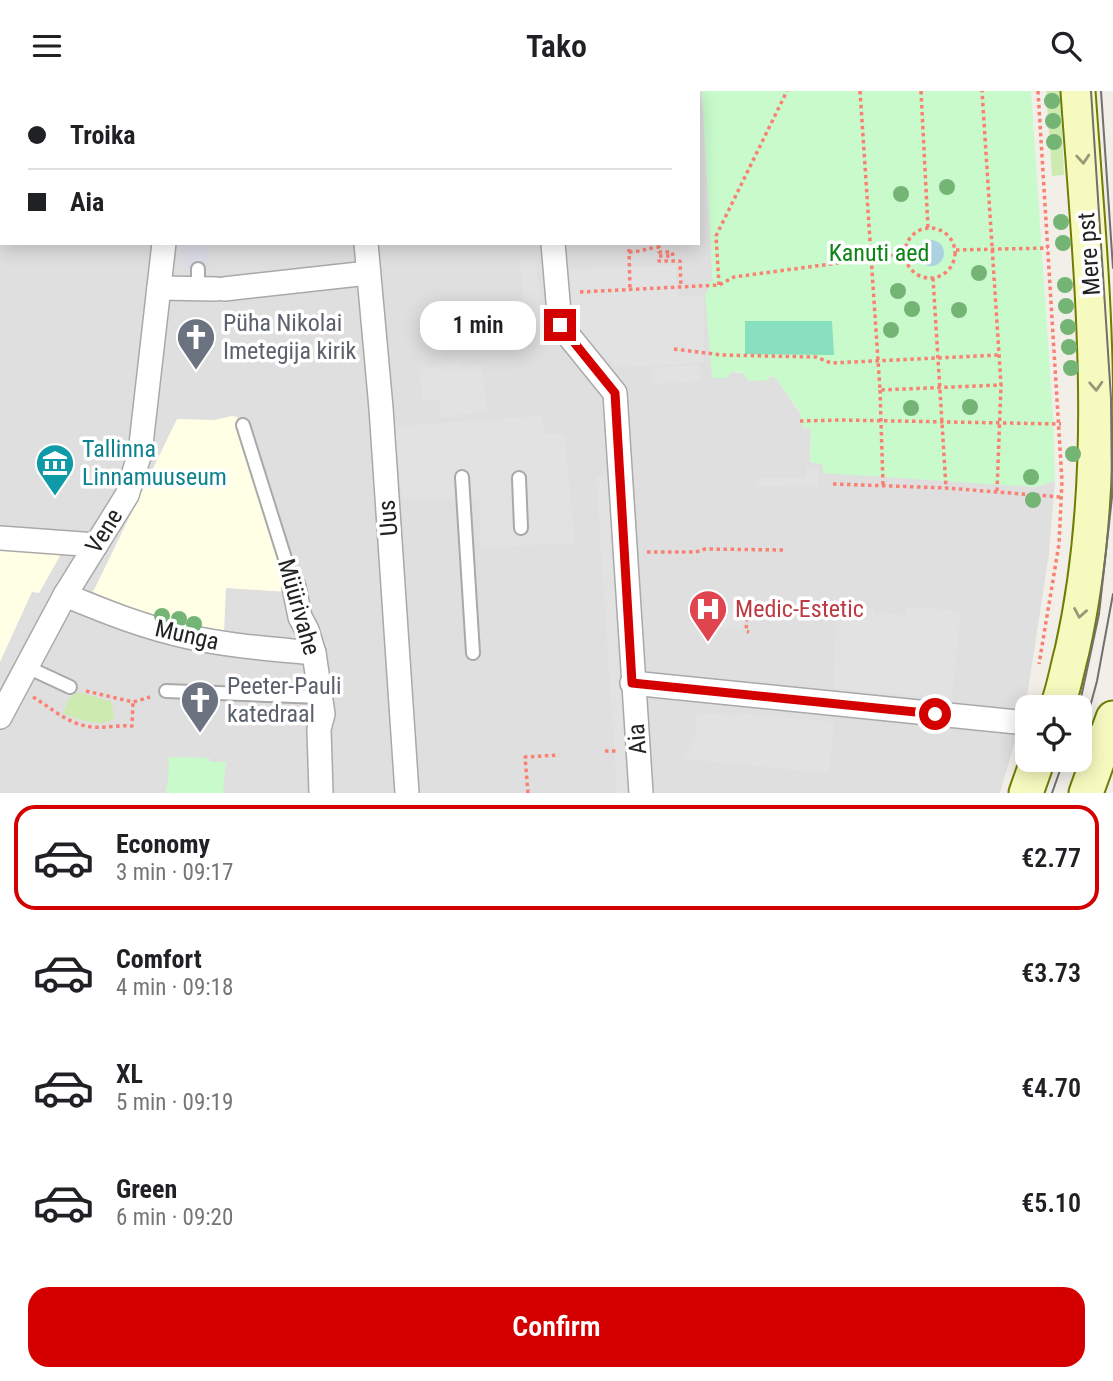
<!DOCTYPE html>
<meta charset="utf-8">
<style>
:root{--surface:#fff;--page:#f2f2f2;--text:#202124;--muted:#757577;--line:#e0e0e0;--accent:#d40000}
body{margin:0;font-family:"Roboto Condensed",sans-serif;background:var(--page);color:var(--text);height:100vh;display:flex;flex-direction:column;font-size:26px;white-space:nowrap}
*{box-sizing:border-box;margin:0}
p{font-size:23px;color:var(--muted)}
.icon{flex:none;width:38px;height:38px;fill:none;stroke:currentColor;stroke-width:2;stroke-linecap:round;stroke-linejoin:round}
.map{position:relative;height:702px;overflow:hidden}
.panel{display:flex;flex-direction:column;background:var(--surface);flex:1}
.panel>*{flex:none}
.guide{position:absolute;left:0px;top:0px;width:700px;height:154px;box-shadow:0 4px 18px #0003;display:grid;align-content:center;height:154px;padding:0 28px;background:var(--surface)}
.controls{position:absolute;left:1015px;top:604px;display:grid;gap:14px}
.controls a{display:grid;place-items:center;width:77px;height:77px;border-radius:14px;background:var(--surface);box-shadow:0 4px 18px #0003;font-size:35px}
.end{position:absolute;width:32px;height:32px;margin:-16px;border:9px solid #d40000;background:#fff;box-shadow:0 0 0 4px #fff}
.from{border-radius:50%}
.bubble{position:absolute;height:49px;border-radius:21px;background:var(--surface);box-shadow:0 4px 18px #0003;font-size:23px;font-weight:600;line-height:49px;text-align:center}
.guide b{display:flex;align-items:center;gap:24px;height:66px;font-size:26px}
.guide b+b{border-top:2px solid var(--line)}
.guide i{width:18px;height:18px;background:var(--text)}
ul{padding:12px 0 0;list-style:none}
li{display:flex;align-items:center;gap:21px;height:105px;margin:0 14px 10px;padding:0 14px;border:4px solid transparent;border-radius:21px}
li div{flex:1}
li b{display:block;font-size:26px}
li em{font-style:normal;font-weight:600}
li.selected{border-color:var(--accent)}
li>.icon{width:63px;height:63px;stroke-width:1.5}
.cta{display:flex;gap:14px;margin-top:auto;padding:14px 28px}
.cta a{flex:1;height:80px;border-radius:21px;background:var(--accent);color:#fff;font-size:28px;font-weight:600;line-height:80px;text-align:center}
header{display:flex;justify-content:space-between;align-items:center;height:91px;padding:0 28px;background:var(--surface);font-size:32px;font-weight:600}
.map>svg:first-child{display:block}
.residential{fill:#e0dfdf;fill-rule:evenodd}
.education{fill:#ffffe5}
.grass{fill:#cdebb0}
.park{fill:#c8facc}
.pitch{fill:#88e0be}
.parking{fill:#e2e2e2}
.plaza{fill:#dddde8}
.water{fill:#aad3df}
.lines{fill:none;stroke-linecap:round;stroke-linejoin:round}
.lane-casing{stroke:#a9a9a9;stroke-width:16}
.street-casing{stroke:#a9a9a9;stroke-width:26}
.secondary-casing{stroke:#707d05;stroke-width:37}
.path{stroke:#fa8072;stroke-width:3.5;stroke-dasharray:3.5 3.5;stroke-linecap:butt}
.lane{stroke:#fff;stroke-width:12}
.street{stroke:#fff;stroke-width:23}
.secondary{stroke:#f7fabf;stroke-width:33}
.tram{stroke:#707070;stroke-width:2}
.tree{fill:#74b475}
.oneway{stroke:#979978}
.route{stroke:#d40000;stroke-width:9}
.labels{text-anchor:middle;stroke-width:7;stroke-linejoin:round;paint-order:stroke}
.park-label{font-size:24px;fill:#0c8416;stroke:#fff}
.street-label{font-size:24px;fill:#222;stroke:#fff}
.worship-label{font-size:24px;fill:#5b616d;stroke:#fff;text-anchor:start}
.culture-label{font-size:24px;fill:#0d838f;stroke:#fff;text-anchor:start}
.health-label{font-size:24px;fill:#be3a42;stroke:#fff;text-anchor:start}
</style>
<header><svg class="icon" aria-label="menu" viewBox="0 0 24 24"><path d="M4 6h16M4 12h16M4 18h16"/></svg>Tako<svg class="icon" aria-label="search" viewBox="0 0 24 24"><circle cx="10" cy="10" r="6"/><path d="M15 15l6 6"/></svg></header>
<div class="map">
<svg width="1113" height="702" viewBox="0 0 1113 702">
<rect width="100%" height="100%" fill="#f2efe9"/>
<path class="residential" d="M0 0H702L713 191 732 281 775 286 811 338 810 371 1035 396 1055 390 1049 463 1026 612 1000 702H0ZM2 2H698V152H2Z"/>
<g class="education">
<path d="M232 325 237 326 274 445 289 501 226 497 224 542 151 525 93 501 177 328 215 329Z"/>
<path d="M0 458 61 463 39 502 32 501 0 571Z"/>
</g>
<g class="grass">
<path d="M1046 0H1060L1064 84 1052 85Z"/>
<path d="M75 602H82L112 611 114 628C99 637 79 628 63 623L68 609Z"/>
</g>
<g class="park">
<path d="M702 0H1031L1053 326 1055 390 1035 396 823 382 822 373 810 371 811 338 804 337 800 330 801 322 775 286 769 285V289L748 290 742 281H732L726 287H712L705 202H708V191L713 190Z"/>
<path d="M169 666 209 667 210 671H226L223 702H166V695L168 694Z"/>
</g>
<path class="pitch" d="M745 230H832L834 264 745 263Z"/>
<g class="parking">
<path d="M520 169H536L541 236 525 237Z"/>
<path d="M675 174 678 206 704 205V272L616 276 567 234 561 179Z"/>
<path d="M461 270 463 276 482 274 487 321 441 326 439 308 422 309 419 277 450 274V271Z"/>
<path d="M699 274 700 290 653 293 652 276Z"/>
<path d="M542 325 544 343H564L575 452 481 457 479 407 402 408 394 335Z"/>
<path d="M806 376H818V396L757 395V387H806Z"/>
<path d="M618 385 640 702H617L596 386Z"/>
<path d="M836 514 874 517V522L905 524 906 516 961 520 952 608 836 598 834 594Z"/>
<path d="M699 516 744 520 742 539 698 536Z"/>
<path d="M697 622 734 624 737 622 834 631 829 682 681 668 695 648Z"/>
</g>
<path class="plaza" d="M181 152H207L208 158 206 160 211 178H184Z"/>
<circle class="water" cx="931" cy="162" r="13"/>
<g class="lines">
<g class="lane-casing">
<g id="lane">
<path d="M87 2 88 0"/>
<path d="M198 178V198"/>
<path d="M243 334 294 496"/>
<path d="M462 386 473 562"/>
<path d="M519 387 521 437"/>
<path d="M27 576 70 596"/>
<path d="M166 600 321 606"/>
</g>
</g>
<g class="street-casing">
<g id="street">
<path d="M356 0 357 2"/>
<path d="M541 0V2"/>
<path d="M175 2V0"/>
<path d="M366 152 381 317 407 702"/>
<path d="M553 152 560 234 615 302 641 702"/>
<path d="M159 197 216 198"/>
<path d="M224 198 368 182"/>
<path d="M0 447 96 454"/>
<path d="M294 496 300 526 307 539 314 562 323 623 319 638 321 702"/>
<path d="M65 504C106 521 146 537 189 546 230 555 272 558 314 562"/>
<path d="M632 592 1027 632"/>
<path d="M0 626 65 504 127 404 140 362 164 152"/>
<path d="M1080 644 1106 650"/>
</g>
</g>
<g class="secondary-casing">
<g id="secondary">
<path d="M1057 616C1064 598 1067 578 1072 560 1113 377 1091 185 1078 0"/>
<path d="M1026 702 1038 668"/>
<path d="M1086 702 1113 627"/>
</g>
</g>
<g class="path">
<path d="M860 0 880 299 1001 294 982 0"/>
<path d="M921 0 928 137"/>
<path d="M1038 0 1062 390 1059 453 1039 573"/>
<circle cx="930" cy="162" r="25"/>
<path d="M629 158 630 199"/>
<path d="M956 159 1048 157"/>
<path d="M629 161C640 161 648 157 659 156V161H672L673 165H659V170H680L681 196"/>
<path d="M933 187 946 397"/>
<path d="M719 194 716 145 787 0"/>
<path d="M580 201 719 194 734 186 905 163"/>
<path d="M674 258 722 264 816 266 831 272 999 264"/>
<path d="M880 299 883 394"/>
<path d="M800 330 840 329 1061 333"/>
<path d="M833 393 946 397 1061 406"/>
<path d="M997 400 1001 294"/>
<path d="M647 461H696L705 458 784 459"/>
<path d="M747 527 746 540 749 541"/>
<path d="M86 600 133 611 150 606"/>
<path d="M33 606C52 617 68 634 93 636 106 637 119 634 132 635L133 611"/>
<path d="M605 660H616"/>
<path d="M528 702 525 666 559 664"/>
</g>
<use href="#lane" class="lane"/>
<use href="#street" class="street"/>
<use href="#secondary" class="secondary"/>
<g class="tram">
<path d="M1101 0 1113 177"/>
<path d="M1079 616 1099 523 1112 406 1111 307 1091 0"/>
<path d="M1080 653 1097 590 1113 503"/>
<path d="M1052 702 1064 668"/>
</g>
</g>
<g class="tree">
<circle cx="1052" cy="10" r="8"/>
<circle cx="1053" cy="30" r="8"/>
<circle cx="1054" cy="51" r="8"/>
<circle cx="947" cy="96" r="8"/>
<circle cx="901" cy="103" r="8"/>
<circle cx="1061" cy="131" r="8"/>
<circle cx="1063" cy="152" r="8"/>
<circle cx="979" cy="182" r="8"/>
<circle cx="1065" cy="194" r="8"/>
<circle cx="898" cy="200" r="8"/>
<circle cx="1066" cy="215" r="8"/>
<circle cx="912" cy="218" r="8"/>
<circle cx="959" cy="219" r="8"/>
<circle cx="1068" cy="236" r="8"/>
<circle cx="891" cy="239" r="8"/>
<circle cx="1069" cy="256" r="8"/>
<circle cx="1071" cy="277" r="8"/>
<circle cx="970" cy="316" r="8"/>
<circle cx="911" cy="317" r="8"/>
<circle cx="1073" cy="363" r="8"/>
<circle cx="1031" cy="386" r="8"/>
<circle cx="1033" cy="409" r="8"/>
<circle cx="162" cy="525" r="8"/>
<circle cx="179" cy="528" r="8"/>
<circle cx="194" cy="533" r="8"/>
</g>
<defs><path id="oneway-chevron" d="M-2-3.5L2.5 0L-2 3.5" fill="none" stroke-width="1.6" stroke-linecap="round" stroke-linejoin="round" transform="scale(1.75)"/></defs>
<g class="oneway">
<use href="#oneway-chevron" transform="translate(1083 68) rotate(86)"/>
<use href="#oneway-chevron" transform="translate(1096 295) rotate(87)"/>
<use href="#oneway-chevron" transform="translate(1080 522) rotate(100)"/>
</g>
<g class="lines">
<path class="route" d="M560 234 615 302 632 592 935 623"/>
</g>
<defs>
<g id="church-pin" transform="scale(2.0125)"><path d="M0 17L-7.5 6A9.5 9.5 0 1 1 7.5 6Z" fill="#6b7280" stroke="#fff"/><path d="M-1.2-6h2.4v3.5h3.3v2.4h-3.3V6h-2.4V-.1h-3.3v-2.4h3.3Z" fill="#fff"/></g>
<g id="museum-pin" transform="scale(2.0125)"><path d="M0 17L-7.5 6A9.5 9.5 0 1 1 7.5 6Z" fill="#0f9aa8" stroke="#fff"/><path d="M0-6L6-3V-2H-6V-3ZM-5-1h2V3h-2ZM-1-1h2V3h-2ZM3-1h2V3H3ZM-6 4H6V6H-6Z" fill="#fff"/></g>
<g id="hospital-pin" transform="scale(2.0125)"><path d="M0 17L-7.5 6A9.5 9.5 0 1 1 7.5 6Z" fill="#e0444e" stroke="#fff"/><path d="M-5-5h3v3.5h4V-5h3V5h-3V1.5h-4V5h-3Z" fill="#fff"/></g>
</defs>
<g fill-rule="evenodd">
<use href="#church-pin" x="196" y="246"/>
<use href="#museum-pin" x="55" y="372"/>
<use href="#hospital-pin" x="708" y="518"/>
<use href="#church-pin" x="200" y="609"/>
</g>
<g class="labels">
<g class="park-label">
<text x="879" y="170">Kanuti aed</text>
</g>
<g class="street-label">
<text transform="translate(1089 163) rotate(-94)" y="8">Mere pst</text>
<text transform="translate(388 427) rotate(-95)" y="8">Uus</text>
<text transform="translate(104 440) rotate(-58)" y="8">Vene</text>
<text transform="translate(299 516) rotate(74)" y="8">Müürivahe</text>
<text transform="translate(187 544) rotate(13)" y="8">Munga</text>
<text transform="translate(637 648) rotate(-95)" y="8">Aia</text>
</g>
<g class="worship-label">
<text x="223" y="240">Püha Nikolai<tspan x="223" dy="28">Imetegija kirik</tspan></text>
<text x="227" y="603">Peeter-Pauli<tspan x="227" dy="28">katedraal</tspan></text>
</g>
<g class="culture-label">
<text x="82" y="366">Tallinna<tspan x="82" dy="28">Linnamuuseum</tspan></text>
</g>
<g class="health-label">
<text x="735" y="526">Medic-Estetic</text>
</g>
</g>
</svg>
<div class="controls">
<a><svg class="icon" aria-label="locate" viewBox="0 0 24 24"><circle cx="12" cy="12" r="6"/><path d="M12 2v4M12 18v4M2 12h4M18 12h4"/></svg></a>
</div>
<i class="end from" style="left:935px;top:623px"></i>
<i class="end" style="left:560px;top:234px"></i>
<div class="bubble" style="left:420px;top:210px;width:116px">1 min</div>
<div class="guide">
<b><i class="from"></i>Troika</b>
<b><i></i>Aia</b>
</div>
</div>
<section class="panel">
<ul>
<li class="selected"><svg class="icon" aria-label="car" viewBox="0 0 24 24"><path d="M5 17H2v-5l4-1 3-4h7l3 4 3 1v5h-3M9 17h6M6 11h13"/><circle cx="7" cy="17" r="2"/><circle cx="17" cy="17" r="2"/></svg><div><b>Economy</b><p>3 min · 09:17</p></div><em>€2.77</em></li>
<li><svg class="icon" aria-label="car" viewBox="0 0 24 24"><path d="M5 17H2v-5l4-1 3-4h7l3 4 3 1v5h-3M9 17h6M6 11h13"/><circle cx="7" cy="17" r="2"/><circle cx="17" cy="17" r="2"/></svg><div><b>Comfort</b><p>4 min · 09:18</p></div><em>€3.73</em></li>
<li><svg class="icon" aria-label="car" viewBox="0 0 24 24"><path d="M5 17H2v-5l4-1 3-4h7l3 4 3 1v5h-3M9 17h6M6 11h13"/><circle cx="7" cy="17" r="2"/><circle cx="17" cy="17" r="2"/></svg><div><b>XL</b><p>5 min · 09:19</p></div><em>€4.70</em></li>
<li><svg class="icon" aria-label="car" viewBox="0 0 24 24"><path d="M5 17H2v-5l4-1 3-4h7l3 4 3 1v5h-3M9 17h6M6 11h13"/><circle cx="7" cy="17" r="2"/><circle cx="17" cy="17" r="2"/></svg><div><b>Green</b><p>6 min · 09:20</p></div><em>€5.10</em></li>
</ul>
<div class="cta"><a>Confirm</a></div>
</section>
